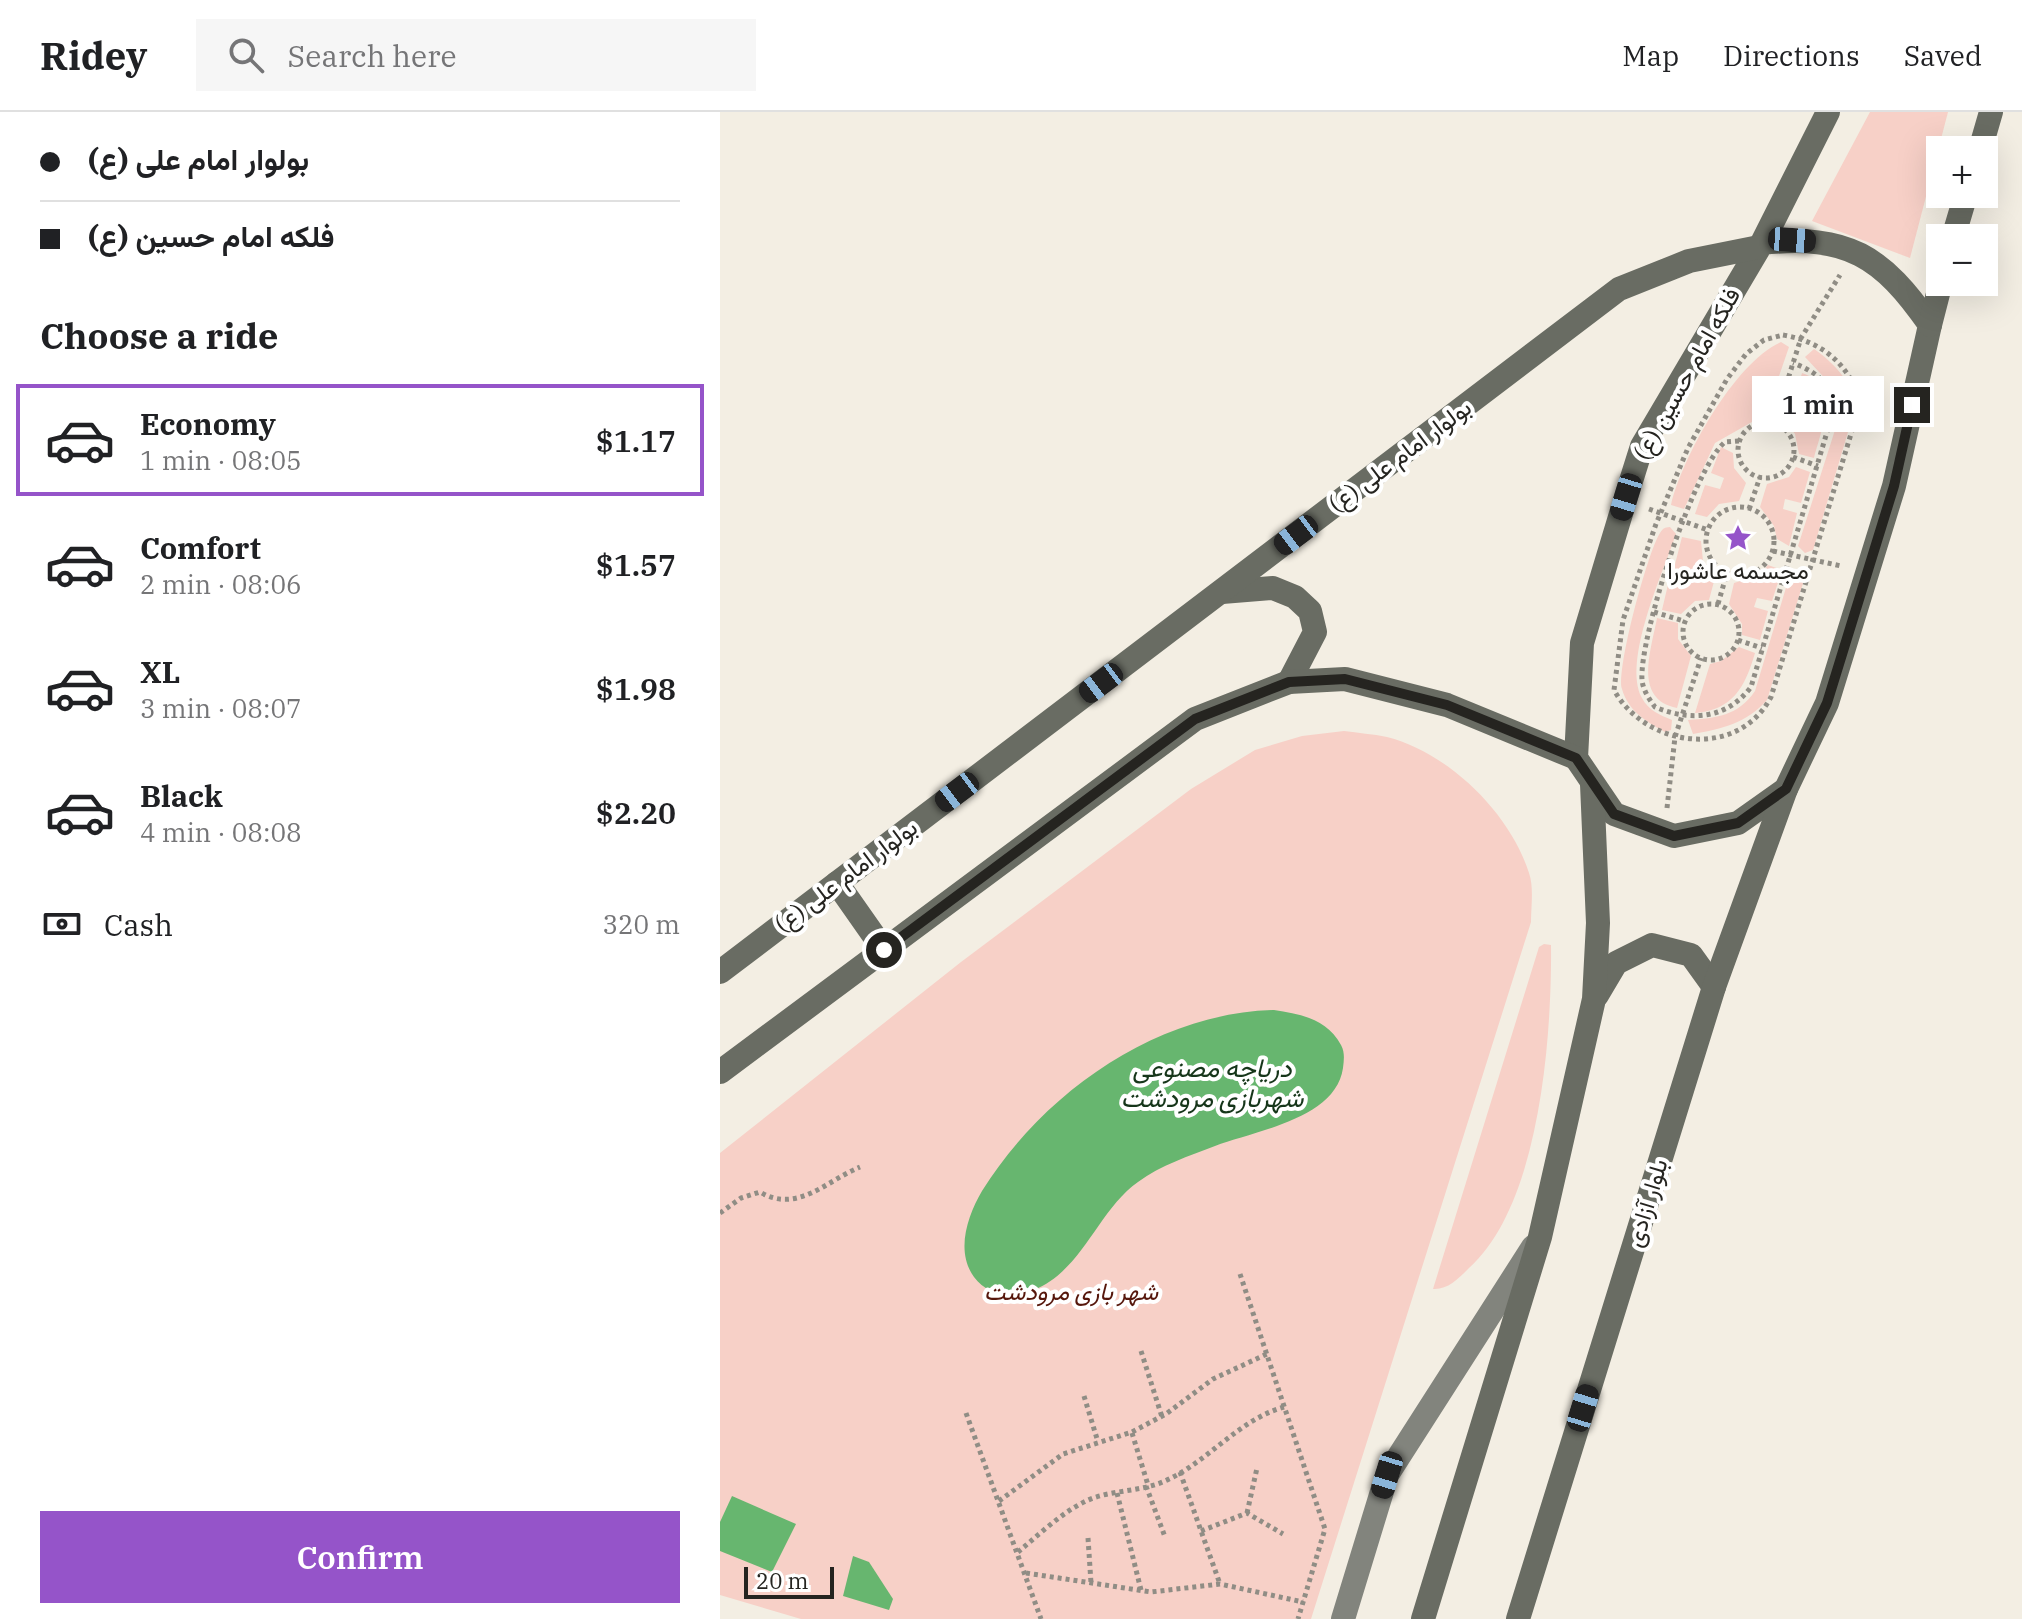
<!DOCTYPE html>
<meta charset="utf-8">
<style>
:root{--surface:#fff;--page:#f6f6f6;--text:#202124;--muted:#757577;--line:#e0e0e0;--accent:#9554c9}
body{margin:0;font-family:"IBM Plex Serif",Vazirmatn,serif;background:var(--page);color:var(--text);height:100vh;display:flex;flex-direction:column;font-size:30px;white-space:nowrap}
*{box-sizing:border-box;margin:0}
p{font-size:26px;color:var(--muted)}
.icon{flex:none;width:44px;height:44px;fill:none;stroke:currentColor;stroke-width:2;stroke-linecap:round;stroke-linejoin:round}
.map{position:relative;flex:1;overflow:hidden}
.panel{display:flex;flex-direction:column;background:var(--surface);width:720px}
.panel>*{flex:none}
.banner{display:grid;align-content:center;height:176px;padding:0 40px;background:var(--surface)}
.buttons{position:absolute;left:1206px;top:24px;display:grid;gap:16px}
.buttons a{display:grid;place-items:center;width:72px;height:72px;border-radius:0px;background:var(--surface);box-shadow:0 8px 32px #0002;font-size:40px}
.scale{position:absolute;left:24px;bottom:20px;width:90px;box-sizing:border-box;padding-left:8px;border:4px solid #252420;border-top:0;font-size:22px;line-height:28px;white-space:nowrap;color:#252420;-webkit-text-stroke:6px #fff;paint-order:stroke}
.end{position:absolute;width:36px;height:36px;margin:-18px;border:10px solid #252420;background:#fff;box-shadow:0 0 0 4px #fff}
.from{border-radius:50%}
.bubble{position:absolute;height:56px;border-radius:0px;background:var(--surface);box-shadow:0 8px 32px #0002;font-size:26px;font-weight:600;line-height:56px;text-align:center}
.car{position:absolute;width:24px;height:48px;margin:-24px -12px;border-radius:10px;box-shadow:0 0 6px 2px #0007;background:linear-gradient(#222 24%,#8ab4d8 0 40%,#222 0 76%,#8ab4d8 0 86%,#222 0)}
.banner b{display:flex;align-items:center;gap:28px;height:76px;font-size:30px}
.banner b+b{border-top:2px solid var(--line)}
.banner i{width:20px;height:20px;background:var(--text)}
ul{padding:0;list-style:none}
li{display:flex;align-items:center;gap:24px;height:112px;margin:0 16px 12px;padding:0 24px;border:4px solid transparent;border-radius:0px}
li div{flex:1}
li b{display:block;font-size:30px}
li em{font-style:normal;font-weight:600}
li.on{border-color:var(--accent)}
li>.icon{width:72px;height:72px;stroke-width:1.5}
h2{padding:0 40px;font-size:36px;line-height:96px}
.pay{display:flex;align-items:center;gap:20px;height:88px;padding:0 40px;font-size:30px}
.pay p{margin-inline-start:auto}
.primary-button{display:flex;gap:16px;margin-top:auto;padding:16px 40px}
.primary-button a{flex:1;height:92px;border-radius:0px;background:var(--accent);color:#fff;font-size:32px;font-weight:600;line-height:92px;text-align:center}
header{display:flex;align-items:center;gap:48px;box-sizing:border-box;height:112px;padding:0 40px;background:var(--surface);border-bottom:2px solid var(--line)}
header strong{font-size:38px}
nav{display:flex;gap:44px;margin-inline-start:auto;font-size:28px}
.search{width:560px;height:72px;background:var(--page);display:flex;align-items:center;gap:20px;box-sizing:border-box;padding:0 28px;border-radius:0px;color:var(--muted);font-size:30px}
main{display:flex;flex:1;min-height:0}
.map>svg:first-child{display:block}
.green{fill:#f7d0c7}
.water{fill:#67b66f}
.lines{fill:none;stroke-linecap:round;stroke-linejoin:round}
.path{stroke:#908d85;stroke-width:5;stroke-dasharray:4 4;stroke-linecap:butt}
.secondary{stroke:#82847d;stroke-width:24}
.primary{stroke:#696c63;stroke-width:24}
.route{stroke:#252420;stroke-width:10}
.labels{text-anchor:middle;stroke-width:8;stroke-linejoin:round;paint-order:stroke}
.street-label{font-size:24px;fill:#252420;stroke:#fff}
.poi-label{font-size:24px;fill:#252420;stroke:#fff}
.park-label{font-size:24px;font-style:italic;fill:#56170c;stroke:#fff}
.water-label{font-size:26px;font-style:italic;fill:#16361a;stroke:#fff}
</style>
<header>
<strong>Ridey</strong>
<div class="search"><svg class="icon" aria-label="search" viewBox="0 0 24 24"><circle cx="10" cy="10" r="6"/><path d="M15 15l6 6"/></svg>Search here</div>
<nav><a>Map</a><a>Directions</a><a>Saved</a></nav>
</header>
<main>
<section class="panel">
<div class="banner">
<b><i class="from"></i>بولوار امام علی (ع)</b>
<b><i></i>فلکه امام حسین (ع)</b>
</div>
<h2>Choose a ride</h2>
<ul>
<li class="on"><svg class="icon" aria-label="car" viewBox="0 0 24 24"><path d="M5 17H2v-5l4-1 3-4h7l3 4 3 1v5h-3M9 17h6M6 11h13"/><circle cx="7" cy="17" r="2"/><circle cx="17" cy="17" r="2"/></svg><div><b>Economy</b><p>1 min · 08:05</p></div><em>$1.17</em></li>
<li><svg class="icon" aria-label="car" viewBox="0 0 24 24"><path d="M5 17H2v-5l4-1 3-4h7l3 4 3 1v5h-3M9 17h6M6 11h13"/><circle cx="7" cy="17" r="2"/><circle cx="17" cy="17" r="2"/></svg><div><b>Comfort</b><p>2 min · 08:06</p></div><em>$1.57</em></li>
<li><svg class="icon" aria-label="car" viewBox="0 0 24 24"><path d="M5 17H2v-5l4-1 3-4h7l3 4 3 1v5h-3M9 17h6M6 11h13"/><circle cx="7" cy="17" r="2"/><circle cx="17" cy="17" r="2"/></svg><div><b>XL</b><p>3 min · 08:07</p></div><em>$1.98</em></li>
<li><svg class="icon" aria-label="car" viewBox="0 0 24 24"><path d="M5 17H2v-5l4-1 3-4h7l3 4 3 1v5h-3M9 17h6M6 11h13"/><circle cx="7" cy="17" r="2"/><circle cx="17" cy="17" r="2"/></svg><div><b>Black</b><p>4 min · 08:08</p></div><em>$2.20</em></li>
</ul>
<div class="pay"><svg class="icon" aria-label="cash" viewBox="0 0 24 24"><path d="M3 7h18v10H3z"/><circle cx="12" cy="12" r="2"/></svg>Cash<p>320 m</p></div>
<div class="primary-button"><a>Confirm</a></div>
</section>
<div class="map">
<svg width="1302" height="1507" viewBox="0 0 1302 1507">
<rect width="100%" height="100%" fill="#f3eee3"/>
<g class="green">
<path d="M1150 0H1228L1190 146 1092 109Z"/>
<path d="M1061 230 1069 235 1046 302 995 331 964 397 951 393C962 345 1015 250 1061 230Z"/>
<path d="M1094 237C1111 248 1134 272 1136 293L1093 438 1085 441 1078 434 1122 296 1114 276 1085 245Z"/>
<path d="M1082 261C1121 273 1101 319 1094 346L1079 342 1075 322 1067 312Z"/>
<path d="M1001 335 1013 341 1014 356 1026 371 1019 389 999 392 987 405 975 402 985 373 1000 377 1004 366 991 361Z"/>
<path d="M1076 355 1090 360 1081 391 1065 387 1063 397 1077 401 1069 434 1057 427 1054 414 1040 395 1047 372 1069 365Z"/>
<path d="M950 415 956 422C943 461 902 549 922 586 928 598 940 603 952 608L951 618 945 620C927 610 908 599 902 577 896 557 928 439 940 421 944 415 944 416 950 415Z"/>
<path d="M962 425 981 429 983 449 996 462 989 488 975 489 961 502 942 498 950 464 965 467 968 460 954 456Z"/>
<path d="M1048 453 1062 458 1052 489 1037 486 1034 495 1048 499 1040 528 1022 523V512L1009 492 1014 471 1040 463Z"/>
<path d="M1071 459 1081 460 1084 468 1047 588C1027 611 1002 617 973 622L968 608C996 606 1018 604 1035 579Z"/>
<path d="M937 506 958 511V527L971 544 957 596C913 587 931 539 937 506Z"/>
<path d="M1019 535 1035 541C1025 575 1013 598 975 601L990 552 1001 549Z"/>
<path d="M624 619C638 621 653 622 667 625 729 641 790 701 809 761 814 775 811 795 811 810L591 1507H81L0 1483V1041L241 850 471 677 535 638 582 624Z"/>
<path d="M824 832 831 833C832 924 820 1093 749 1156 739 1166 728 1178 713 1177L819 835Z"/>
</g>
<g class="water">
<path d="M554 898C581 902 607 907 621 933 625 940 624 948 623 956 616 1007 534 1019 495 1034 469 1044 441 1053 418 1070 378 1098 363 1158 314 1178 293 1186 268 1184 254 1165 235 1139 248 1103 262 1079 323 981 436 901 554 898Z"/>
<path d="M12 1384 76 1412 52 1460 0 1439V1410Z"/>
<path d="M133 1444 149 1450 173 1487 169 1498 123 1484Z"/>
</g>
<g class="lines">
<g class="path">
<path d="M1063 223C1103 230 1127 251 1141 289L1051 585C1018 648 926 636 894 578L903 508 936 412 968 336 1007 267 1026 242 1044 228Z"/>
<circle cx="1046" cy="338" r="28"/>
<path d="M1054 311 1081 226 1120 163"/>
<path d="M1019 329 1005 330C974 355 919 526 922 568 923 578 929 587 935 595 971 610 1007 607 1031 575L1113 300C1113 272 1097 260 1073 251"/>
<path d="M1073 345 1098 354"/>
<circle cx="1020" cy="429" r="34"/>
<path d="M929 397 988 418"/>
<path d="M1029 397 1040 365"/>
<path d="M1053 439 1121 454"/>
<circle cx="991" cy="520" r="28"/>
<path d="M998 492 1007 461"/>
<path d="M934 500 964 509"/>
<path d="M1018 528 1042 536"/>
<path d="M947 696 955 625 981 546"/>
<path d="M0 1101 21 1086 40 1080C77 1102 106 1069 140 1055"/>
<path d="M520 1162 605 1417 578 1507"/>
<path d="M421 1239 442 1305"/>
<path d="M364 1284 378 1330"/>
<path d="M246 1301 321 1507"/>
<path d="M412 1321 428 1373"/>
<path d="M460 1360 500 1472"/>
<path d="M426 1374 445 1425"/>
<path d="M397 1381 421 1478"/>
<path d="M279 1389 343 1342 412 1320 446 1302 493 1267 547 1242"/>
<path d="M527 1401 537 1356"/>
<path d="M481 1419 527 1401 563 1422"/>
<path d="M368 1426 371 1471"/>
<path d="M298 1440C321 1421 345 1397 373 1386 396 1378 423 1379 445 1369 488 1350 518 1308 564 1295"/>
<path d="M306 1461 431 1480 500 1472 583 1490"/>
</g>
<path class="secondary" d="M623 1507 667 1363 813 1135"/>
<g class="primary">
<path d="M1260 38 1271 0"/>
<path d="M1233 126 1246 82"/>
<path d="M1042 131C1128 122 1162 144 1210 213L1174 374 1107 591 1066 677 1018 711 954 724 894 702 856 646 862 531 906 385 922 334 1042 131 1108 0"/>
<path d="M1210 213 1221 170"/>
<path d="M502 480 553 476 575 485 590 499 595 520 569 570"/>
<path d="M117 771 164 838"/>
<path d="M0 860 899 177 969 149 1039 135"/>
<path d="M877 883 896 851 932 833 971 843 994 875"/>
<path d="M0 960 475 607 569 570 625 567 727 593 856 646"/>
<path d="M703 1507 820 1125 874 887 878 811 872 672"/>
<path d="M798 1507 994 875 1066 677"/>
</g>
</g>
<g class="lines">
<path class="route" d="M164 838 475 607 569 570 625 567 727 593 856 646 894 702 954 724 1018 711 1066 677 1107 591 1174 374 1192 293"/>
</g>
<defs>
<g id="sight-bare" transform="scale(2.16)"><path d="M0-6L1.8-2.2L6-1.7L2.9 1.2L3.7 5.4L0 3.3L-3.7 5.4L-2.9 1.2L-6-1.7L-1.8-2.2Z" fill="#9554c9" stroke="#fff" stroke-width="2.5" paint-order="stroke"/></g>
</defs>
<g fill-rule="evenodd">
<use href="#sight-bare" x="1018" y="426"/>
</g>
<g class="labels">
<g class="street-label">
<text transform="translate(967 262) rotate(-61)" y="8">فلکه امام حسین (ع)</text>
<text transform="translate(680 344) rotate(-37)" y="8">بولوار امام علی (ع)</text>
<text transform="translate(126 764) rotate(-37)" y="8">بولوار امام علی (ع)</text>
<text transform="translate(927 1091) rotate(-73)" y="8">بلوار آزادی</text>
</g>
<g class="poi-label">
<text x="1018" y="467">مجسمه عاشورا</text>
</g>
<g class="park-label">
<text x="351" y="1188">شهر بازی مرودشت</text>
</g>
<g class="water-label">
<text x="492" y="965">دریاچه مصنوعی<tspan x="492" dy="30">شهربازی مرودشت</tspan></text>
</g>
</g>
</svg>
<div class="buttons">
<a>+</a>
<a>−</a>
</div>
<div class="scale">20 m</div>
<i class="end from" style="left:164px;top:838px"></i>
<i class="end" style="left:1192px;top:293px"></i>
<div class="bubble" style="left:1032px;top:264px;width:132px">1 min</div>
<i class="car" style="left:1072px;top:128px;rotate:94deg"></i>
<i class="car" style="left:906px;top:385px;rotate:197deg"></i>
<i class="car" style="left:576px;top:423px;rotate:233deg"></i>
<i class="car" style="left:381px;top:571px;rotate:233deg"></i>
<i class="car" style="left:237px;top:680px;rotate:233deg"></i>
<i class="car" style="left:863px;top:1296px;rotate:17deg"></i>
<i class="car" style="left:667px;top:1363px;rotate:197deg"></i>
</div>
</main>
